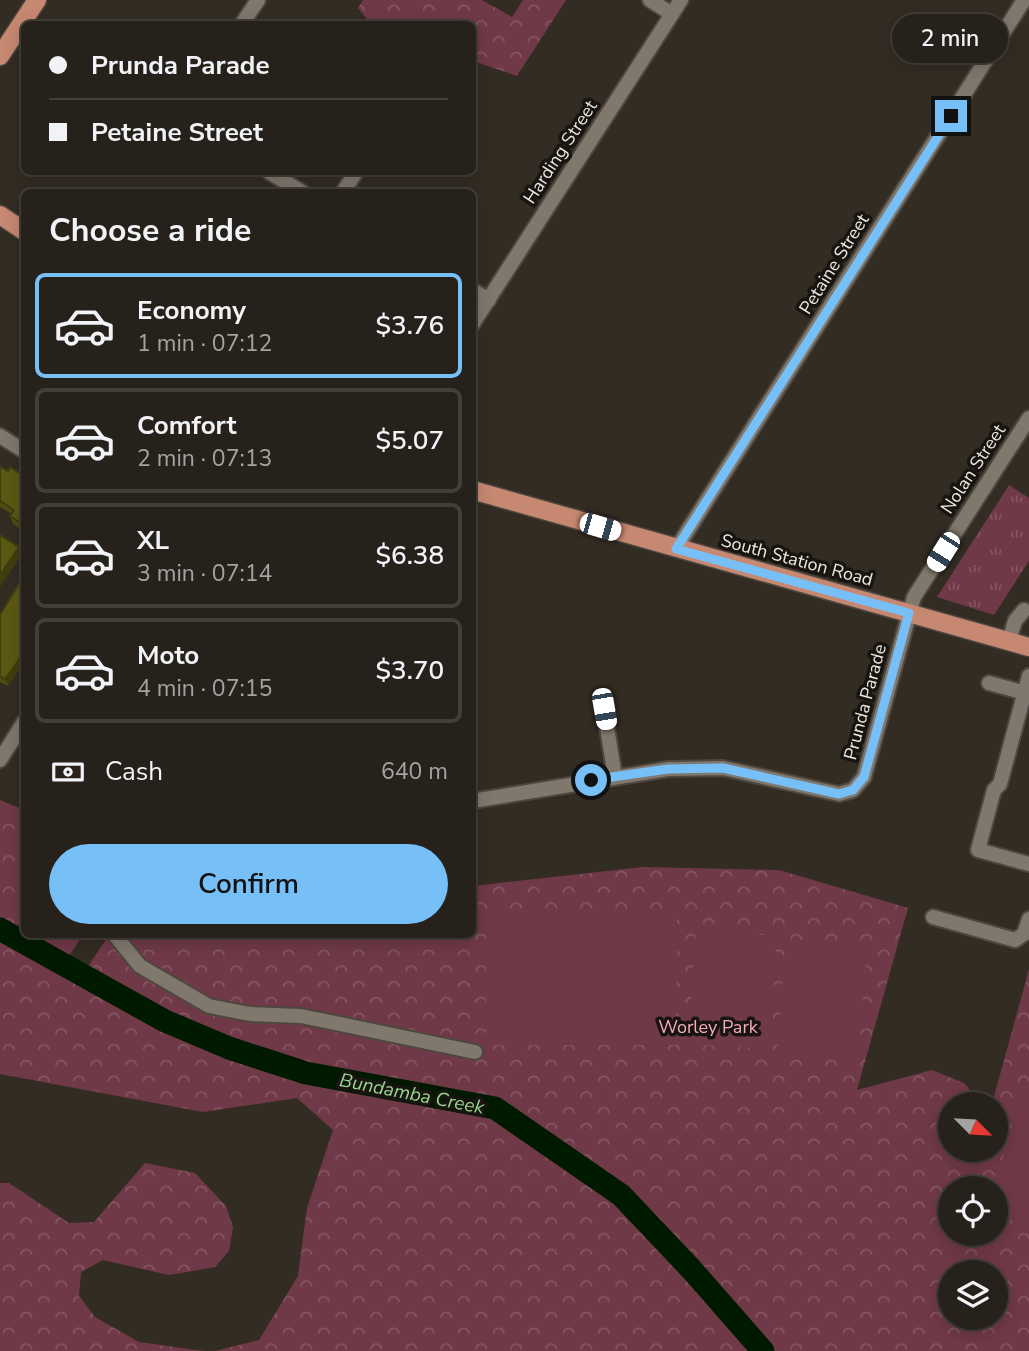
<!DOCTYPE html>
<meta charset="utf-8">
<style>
:root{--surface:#26211a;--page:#322e27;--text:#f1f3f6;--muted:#a4a3a2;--line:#423e39;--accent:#77bff7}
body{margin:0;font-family:"Nunito Sans",sans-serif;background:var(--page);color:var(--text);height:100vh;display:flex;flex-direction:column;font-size:26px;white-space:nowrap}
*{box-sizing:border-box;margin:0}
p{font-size:23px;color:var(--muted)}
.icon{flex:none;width:38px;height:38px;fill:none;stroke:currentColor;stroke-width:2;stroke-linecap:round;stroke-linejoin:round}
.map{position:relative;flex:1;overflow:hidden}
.sheet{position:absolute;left:21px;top:189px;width:455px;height:749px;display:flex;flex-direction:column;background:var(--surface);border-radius:10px;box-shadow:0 4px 18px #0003,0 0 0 2px var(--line)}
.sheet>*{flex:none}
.guide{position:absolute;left:21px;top:21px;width:455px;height:154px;border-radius:10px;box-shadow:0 4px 18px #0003,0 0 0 2px var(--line);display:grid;align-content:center;height:154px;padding:0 28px;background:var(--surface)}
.needle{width:46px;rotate:114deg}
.controls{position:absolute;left:938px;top:1092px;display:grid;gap:14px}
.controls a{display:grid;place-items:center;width:70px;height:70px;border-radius:50%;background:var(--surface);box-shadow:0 4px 18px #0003,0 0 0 2px var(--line);font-size:35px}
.end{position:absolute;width:32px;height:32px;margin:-16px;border:9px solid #77bff7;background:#111;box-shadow:0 0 0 4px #111}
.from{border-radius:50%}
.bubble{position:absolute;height:49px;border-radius:24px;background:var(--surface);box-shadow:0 4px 18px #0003,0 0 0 2px var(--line);font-size:23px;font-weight:600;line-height:49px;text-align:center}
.car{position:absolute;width:21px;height:42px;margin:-21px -10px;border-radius:9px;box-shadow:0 0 5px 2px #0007;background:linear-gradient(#fff 24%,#345 0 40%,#fff 0 76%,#345 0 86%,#fff 0)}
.guide b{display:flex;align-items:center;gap:24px;height:66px;font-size:26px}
.guide b+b{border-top:2px solid var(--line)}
.guide i{width:18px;height:18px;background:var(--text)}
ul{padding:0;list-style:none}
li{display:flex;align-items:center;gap:21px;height:105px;margin:0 14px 10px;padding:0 14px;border:4px solid var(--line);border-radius:10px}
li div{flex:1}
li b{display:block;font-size:26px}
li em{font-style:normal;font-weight:600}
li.on{border-color:var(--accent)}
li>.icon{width:63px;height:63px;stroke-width:1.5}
h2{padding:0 28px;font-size:32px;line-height:84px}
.pay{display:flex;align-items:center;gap:18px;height:77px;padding:0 28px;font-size:26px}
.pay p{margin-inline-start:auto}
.action{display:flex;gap:14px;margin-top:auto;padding:14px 28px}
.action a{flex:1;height:80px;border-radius:42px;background:var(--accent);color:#111;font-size:28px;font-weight:600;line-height:80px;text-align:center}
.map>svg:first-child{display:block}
.grass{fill:url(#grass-tufts)}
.forest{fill:url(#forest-crowns);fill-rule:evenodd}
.pitch{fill:#703948}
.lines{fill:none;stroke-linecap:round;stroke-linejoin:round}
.river{stroke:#001a00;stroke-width:23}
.minor-casing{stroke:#4d4740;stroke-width:18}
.major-casing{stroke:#4d4740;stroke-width:21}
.minor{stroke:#80786d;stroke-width:14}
.major{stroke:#c78871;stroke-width:18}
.wall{fill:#4f4d11}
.shaded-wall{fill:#403e0e}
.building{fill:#5c5914;stroke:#403e0e;stroke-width:2}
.route{stroke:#77bff7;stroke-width:9}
.labels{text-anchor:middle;stroke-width:7;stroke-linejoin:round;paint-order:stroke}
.street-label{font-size:18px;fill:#eee9e3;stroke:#181511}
.park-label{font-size:18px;fill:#f9abbd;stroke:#181511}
.water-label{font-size:19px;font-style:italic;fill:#97d58c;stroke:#181511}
</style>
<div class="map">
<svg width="1029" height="1351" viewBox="0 0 1029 1351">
<defs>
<pattern id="grass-tufts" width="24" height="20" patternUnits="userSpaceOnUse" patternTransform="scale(1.75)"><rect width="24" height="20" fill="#703948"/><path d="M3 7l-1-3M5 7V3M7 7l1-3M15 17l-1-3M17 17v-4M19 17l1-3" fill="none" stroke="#855662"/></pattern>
<pattern id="forest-crowns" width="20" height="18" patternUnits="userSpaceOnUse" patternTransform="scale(1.75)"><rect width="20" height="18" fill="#703948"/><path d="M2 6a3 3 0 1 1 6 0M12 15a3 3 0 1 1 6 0" fill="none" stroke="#855662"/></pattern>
</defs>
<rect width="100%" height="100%" fill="#332c23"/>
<path class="grass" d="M1009 485 1029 498V561L994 615 937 597Z"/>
<g class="forest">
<path d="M363 0H482L512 17 523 0H566L517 76 473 61 472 24H371L358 8Z"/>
<path d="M0 800 24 810V934L83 935 67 959 87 968 109 935 472 934 473 886 643 867 779 870 908 908 857 1090 932 1070 964 1083 982 1104H950V1150H996V1104H992L1029 969V1351H215L259 1340 298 1276 307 1208 333 1130 297 1098 203 1112 0 1074ZM950 1188H996V1234H950ZM950 1272H996V1318H950Z"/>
<path d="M145 1163 195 1173 226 1206 233 1227 229 1251 215 1267 169 1275 103 1260 81 1272 79 1296 95 1317 139 1342 203 1351H0V1183H9L69 1223 94 1222Z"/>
</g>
<g class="pitch">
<path d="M486 915H677L676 1045H486Z"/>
<path d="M696 930 777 936 769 1049 688 1044Z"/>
<path d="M786 939 867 945 858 1057 777 1052Z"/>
<path d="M1022 1094 1029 1096V1225L996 1216 994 1188Z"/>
</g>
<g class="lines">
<path class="river" d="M0 929 165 1021 229 1048 306 1073 495 1108 621 1195 692 1270 763 1351"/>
<g class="minor-casing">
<g id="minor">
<path d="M650 0 672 14"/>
<path d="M242 24 258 0"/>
<path d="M269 172 302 192"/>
<path d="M343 192 356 172"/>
<path d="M472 290 489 300"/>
<path d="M472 325 681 0"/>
<path d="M0 436 24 451"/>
<path d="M676 549 1024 0"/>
<path d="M1009 641 1015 621 1024 610"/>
<path d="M1029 676 1000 784 994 790 978 850 1029 864"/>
<path d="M989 683 1029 694"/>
<path d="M604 709 615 777"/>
<path d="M0 760 24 722"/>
<path d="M472 801 668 769 723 768 839 794 853 790 864 777 914 597 1029 418"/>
<path d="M933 917 1015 940 1024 934 1029 919"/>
<path d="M114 934 140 966 209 1006 250 1014 301 1016 475 1052"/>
</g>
</g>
<g class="major-casing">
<g id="major">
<path d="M0 56 37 0"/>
<path d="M0 215 24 231"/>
<path d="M472 490 1029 647"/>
</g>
</g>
<use href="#minor" class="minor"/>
<use href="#major" class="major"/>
</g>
<g class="wall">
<path d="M0 467 8 471 24 476V531L13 524 10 516 12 514 0 507Z"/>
<path d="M24 575V662L8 686 0 682V615Z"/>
</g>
<g class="shaded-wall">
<path d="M19 547 22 554 0 587V575Z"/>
<path d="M24 650V662L8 686 5 679Z"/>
</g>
<g class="building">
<path d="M0 467 8 471 10 467 24 476V525L10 516 14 510 0 501Z"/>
<path d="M0 535 19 547 0 575Z"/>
<path d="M24 575V650L18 661 5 679 0 676V615Z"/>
</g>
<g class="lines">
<path class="route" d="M591 780 668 769 723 768 839 794 853 790 864 777 909 613 676 549 951 116"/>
</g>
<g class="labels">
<g class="street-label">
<text transform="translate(560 152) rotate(-57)" y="6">Harding Street</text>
<text transform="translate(834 264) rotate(-58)" y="6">Petaine Street</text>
<text transform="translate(973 469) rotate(-57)" y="6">Nolan Street</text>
<text transform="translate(797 560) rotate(15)" y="6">South Station Road</text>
<text transform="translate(865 702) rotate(-75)" y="6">Prunda Parade</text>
</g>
<g class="park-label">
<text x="708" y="1033">Worley Park</text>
</g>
<g class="water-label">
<text transform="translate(412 1093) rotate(11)" y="7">Bundamba Creek</text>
</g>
</g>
</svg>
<div class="controls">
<a><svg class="needle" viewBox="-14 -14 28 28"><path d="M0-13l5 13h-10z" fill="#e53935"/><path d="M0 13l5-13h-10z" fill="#a4a3a2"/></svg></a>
<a><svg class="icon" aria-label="locate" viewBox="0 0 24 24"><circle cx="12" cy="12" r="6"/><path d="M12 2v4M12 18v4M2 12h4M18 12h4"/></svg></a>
<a><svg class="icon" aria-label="layers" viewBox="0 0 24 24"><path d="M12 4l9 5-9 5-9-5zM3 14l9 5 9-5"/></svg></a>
</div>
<i class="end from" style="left:591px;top:780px"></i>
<i class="end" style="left:951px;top:116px"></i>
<div class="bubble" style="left:892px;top:14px;width:116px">2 min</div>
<i class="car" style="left:600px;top:527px;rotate:106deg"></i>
<i class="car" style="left:943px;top:552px;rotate:212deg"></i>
<i class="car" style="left:604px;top:709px;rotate:170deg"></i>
<div class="guide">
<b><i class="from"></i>Prunda Parade</b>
<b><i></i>Petaine Street</b>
</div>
<section class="sheet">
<h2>Choose a ride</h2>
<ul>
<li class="on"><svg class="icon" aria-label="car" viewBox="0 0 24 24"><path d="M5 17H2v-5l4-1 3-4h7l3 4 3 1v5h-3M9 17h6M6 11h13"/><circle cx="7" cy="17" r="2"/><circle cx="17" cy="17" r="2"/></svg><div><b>Economy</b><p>1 min · 07:12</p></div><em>$3.76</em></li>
<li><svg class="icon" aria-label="car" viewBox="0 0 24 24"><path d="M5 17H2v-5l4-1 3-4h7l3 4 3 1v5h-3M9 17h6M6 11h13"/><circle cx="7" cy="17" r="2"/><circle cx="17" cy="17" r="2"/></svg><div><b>Comfort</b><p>2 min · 07:13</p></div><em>$5.07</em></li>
<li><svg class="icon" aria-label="car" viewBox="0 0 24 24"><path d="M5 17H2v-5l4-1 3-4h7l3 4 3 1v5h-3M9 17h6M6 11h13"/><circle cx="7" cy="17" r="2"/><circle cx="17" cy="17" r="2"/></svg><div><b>XL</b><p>3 min · 07:14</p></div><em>$6.38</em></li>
<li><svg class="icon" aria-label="car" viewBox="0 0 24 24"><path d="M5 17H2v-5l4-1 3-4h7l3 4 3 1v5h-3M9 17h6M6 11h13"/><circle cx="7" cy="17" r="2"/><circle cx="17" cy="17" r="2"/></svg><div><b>Moto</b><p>4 min · 07:15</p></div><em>$3.70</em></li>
</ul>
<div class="pay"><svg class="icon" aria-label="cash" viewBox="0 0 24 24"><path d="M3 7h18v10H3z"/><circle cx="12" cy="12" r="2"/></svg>Cash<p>640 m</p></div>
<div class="action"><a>Confirm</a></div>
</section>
</div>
